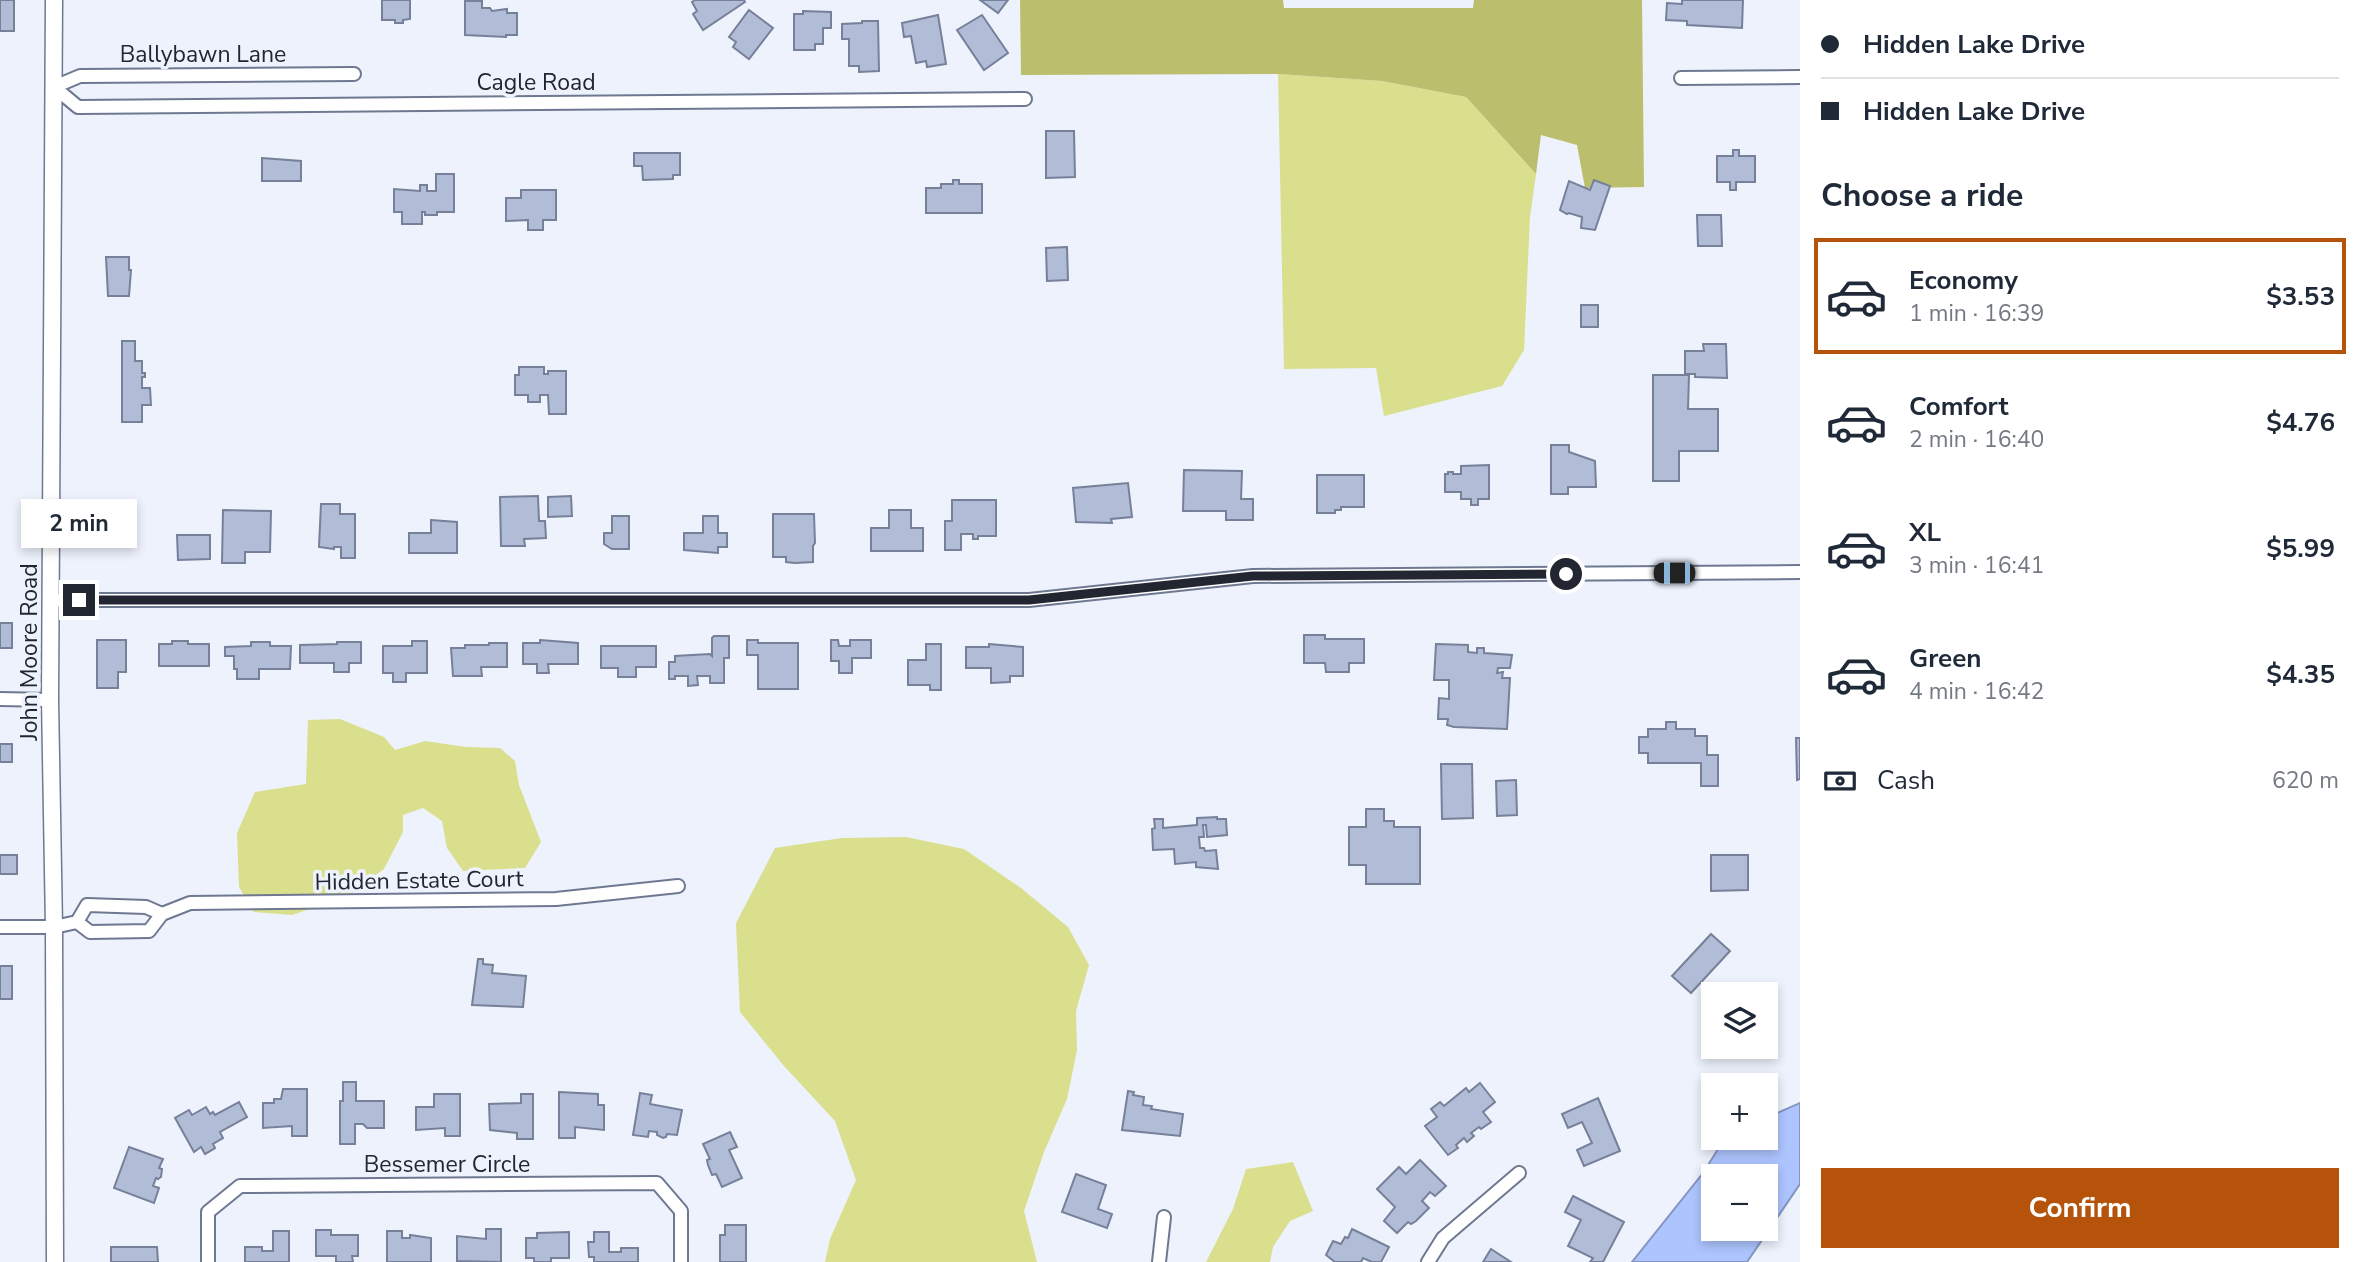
<!DOCTYPE html>
<meta charset="utf-8">
<style>
:root{--surface:#fff;--page:#f6f6f7;--text:#1f2937;--muted:#747a83;--line:#e0e1e3;--accent:#b45309}
body{margin:0;font-family:"Nunito Sans",sans-serif;background:var(--page);color:var(--text);height:100vh;display:flex;flex-direction:column;font-size:26px;white-space:nowrap}
*{box-sizing:border-box;margin:0}
p{font-size:23px;color:var(--muted)}
.icon{flex:none;width:38px;height:38px;fill:none;stroke:currentColor;stroke-width:2;stroke-linecap:round;stroke-linejoin:round}
.map{position:relative;flex:1;overflow:hidden}
.details{display:flex;flex-direction:column;background:var(--surface);width:560px}
.details>*{flex:none}
.hud{display:grid;align-content:center;height:154px;padding:0 21px;background:var(--surface)}
.tools{position:absolute;left:1701px;top:982px;display:grid;gap:14px}
.tools a{display:grid;place-items:center;width:77px;height:77px;border-radius:0px;background:var(--surface);box-shadow:0 4px 10px #0003;font-size:35px}
.end{position:absolute;width:32px;height:32px;margin:-16px;border:9px solid #212630;background:#fff;box-shadow:0 0 0 4px #fff}
.from{border-radius:50%}
.bubble{position:absolute;height:49px;border-radius:0px;background:var(--surface);box-shadow:0 4px 10px #0003;font-size:23px;font-weight:700;line-height:49px;text-align:center}
.car{position:absolute;width:21px;height:42px;margin:-21px -10px;border-radius:9px;box-shadow:0 0 5px 2px #0007;background:linear-gradient(#222 24%,#8ab4d8 0 40%,#222 0 76%,#8ab4d8 0 86%,#222 0)}
.hud b{display:flex;align-items:center;gap:24px;height:66px;font-size:26px}
.hud b+b{border-top:2px solid var(--line)}
.hud i{width:18px;height:18px;background:var(--text)}
ul{padding:0;list-style:none}
li{display:flex;align-items:center;gap:21px;height:116px;margin:0 14px 10px;padding:0 7px;border:4px solid transparent;border-radius:0px}
li div{flex:1}
li b{display:block;font-size:26px}
li em{font-style:normal;font-weight:700}
li.on{border-color:var(--accent)}
li>.icon{width:63px;height:63px;stroke-width:1.5}
h2{padding:0 21px;font-size:32px;line-height:84px}
.pay{display:flex;align-items:center;gap:18px;height:77px;padding:0 21px;font-size:26px}
.pay p{margin-inline-start:auto}
.action{display:flex;gap:14px;margin-top:auto;padding:14px 21px}
.action a{flex:1;height:80px;border-radius:0px;background:var(--accent);color:#fff;font-size:28px;font-weight:700;line-height:80px;text-align:center}
main{display:flex;flex:1;min-height:0}
.map>svg:first-child{display:block}
.green{fill:#dadf8d}
.forest{fill:#bbbf6d}
.water{fill:#adc4fe;stroke:#8395c0;stroke-width:2;fill-rule:evenodd}
.building{fill:#b1bdd7;stroke:#768099;stroke-width:2}
.lines{fill:none;stroke-linecap:round;stroke-linejoin:round}
.minor-casing{stroke:#6e7890;stroke-width:16}
.tertiary-casing{stroke:#6e7890;stroke-width:19}
.minor{stroke:#fff;stroke-width:12}
.tertiary{stroke:#fff;stroke-width:16}
.route{stroke:#212630;stroke-width:9}
.labels{text-anchor:middle;stroke-width:7;stroke-linejoin:round;paint-order:stroke}
.street-label{font-size:23px;fill:#212630;stroke:#edf2fd}
</style>
<main>
<div class="map">
<svg width="1800" height="1262" viewBox="0 0 1800 1262">
<rect width="100%" height="100%" fill="#edf2fd"/>
<g class="green">
<path d="M1278 74 1382 81 1466 97 1536 174 1530 217 1524 350 1502 386 1384 416 1376 368 1284 369Z"/>
<path d="M340 719 384 737 395 750 425 741 466 747 500 748 515 761 519 785 541 842 525 868 463 871 447 848 442 821 423 808 403 815V832L384 869 348 896 292 915 254 912 239 887 237 833 255 792 306 784 308 720Z"/>
<path d="M906 837 964 849 1021 888 1068 927 1089 965 1076 1011 1077 1050 1067 1099 1044 1152 1024 1211 1037 1262H825L830 1239 856 1180 835 1121 784 1066 740 1012 736 923 775 848 842 838Z"/>
<path d="M1293 1162 1313 1211 1290 1221 1273 1247 1270 1262H1206L1233 1209 1246 1169Z"/>
</g>
<path class="forest" d="M1020 0H1283L1284 8H1473L1474 0H1642L1644 187 1585 188 1577 145 1541 135 1536 174 1466 97 1382 81 1278 74 1021 75Z"/>
<path class="water" d="M1800 1103V1184L1747 1262H1632L1703 1173 1725 1138H1766V1118ZM1713 1176H1766V1228H1713Z"/>
<g class="building">
<rect x="0" y="0" width="14" height="31"/>
<path d="M382 0H410V19L403 20V23H395V20H382Z"/>
<path d="M695 0H744L745 2 703 30 693 14 697 11 692 2Z"/>
<path d="M980 0H1008L998 13Z"/>
<path d="M1682 0H1743L1742 28 1687 25V21L1666 20 1667 3 1682 4Z"/>
<path d="M465 1H482V8H490L492 11 507 9V13H517V35H506V37L465 35Z"/>
<path d="M749 10 773 28 749 59 733 47 736 42 729 37Z"/>
<path d="M803 11 831 12V28H823V44H815V50H794V14H803Z"/>
<path d="M938 15 946 64 927 67 926 61 916 63 911 36 904 37 902 23Z"/>
<path d="M982 15 1008 53 984 70 957 30Z"/>
<path d="M862 21H878L879 71 859 72V66H849V39H842V24L862 23Z"/>
<path d="M1046 131H1074L1075 177 1046 178Z"/>
<path d="M1733 150H1739V156H1755V182H1736V190H1730V182H1717V156H1733Z"/>
<path d="M634 153H680V175H673V179L643 180 642 166H634Z"/>
<path d="M262 158 301 161V181H262Z"/>
<path d="M436 174H454V212H437V215H425V212H422V224H402V212H394V189L420 191V185H427V191H436Z"/>
<path d="M953 180H959V184H982V213H926V188H941V184H953Z"/>
<path d="M1594 180 1610 186 1595 230 1581 228 1582 217 1569 213 1567 214 1560 210 1569 181 1590 190Z"/>
<path d="M521 190H556V220H543V230H528V220L506 221V198H521Z"/>
<path d="M1697 215H1721L1722 246H1698Z"/>
<path d="M1067 247 1068 280 1047 281 1046 248Z"/>
<path d="M106 257H129V270H131L129 296H108Z"/>
<rect x="1581" y="305" width="17" height="22"/>
<path d="M122 341H135V361H142V373H145V377H142V388H150L151 405H142V422H122Z"/>
<path d="M1703 344H1726L1727 378 1695 377V374H1685V351H1704Z"/>
<path d="M519 367H544V374H548V371H566V414H549L548 395H540V402H528V395H515V375H519Z"/>
<path d="M1653 375H1689L1688 409H1718V451H1679V481H1653Z"/>
<path d="M1551 445H1569V452L1595 461 1596 487H1568V494H1551Z"/>
<path d="M1489 465V499H1478V505H1471V499H1461V492H1445V474H1448V472H1453V474H1461V466Z"/>
<path d="M1184 470 1242 471 1241 499H1253V520H1226V511H1183Z"/>
<path d="M1317 475H1364V507H1341V510H1335V513H1317Z"/>
<path d="M1128 483 1132 517 1111 519 1112 523 1076 522 1073 488Z"/>
<path d="M538 496 539 521H545L546 538 524 539 525 546H501L500 497Z"/>
<path d="M571 496 572 516 548 517V497Z"/>
<path d="M952 500H996V536H978V539H973V534H961V550H945V521H952Z"/>
<path d="M103 503H123V535H103V525H101Z"/>
<path d="M321 504H340V514H355V558H341V547H334V549L319 547Z"/>
<path d="M223 510 271 511 270 552H245V563H222Z"/>
<path d="M889 510H911V528H923V551H871V528H889Z"/>
<path d="M773 514H814L815 543 813 546V562L795 563 786 562V557H773Z"/>
<path d="M612 516H629V549H612L604 544V533H612Z"/>
<path d="M703 516H718V533H727V547H718V553L684 550V533H703Z"/>
<path d="M431 520 457 522V553H409V533H431Z"/>
<path d="M177 535H210V559L178 560Z"/>
<rect x="0" y="623" width="12" height="25"/>
<path d="M1304 635H1325V639H1364V663H1349V672H1326L1325 663H1304Z"/>
<path d="M714 636H729V658H724V683H710V676H697L698 685 688 686V676H675V679H669V662H675V656L710 654 712 656V638Z"/>
<path d="M97 640H126V672H118V688H97Z"/>
<path d="M540 640 578 643V664H548L549 673H537V664H523V643H540Z"/>
<path d="M747 640H758V643H798V689H758V655H747Z"/>
<path d="M831 640H838L839 646H850V640H871V658H852V673H839V661H831Z"/>
<path d="M172 641H188V644H209V666H159V644H172Z"/>
<path d="M412 641H427V673H406V682H393V673H383V646H412Z"/>
<path d="M251 642H270V646H291L290 669H259V679H237V669H234V656H225V647L251 646Z"/>
<path d="M337 642H361V663H349V672H334V663H300V645L337 644Z"/>
<path d="M489 643H507V667H481L482 676H453L451 648H465V645H489Z"/>
<path d="M926 644H941V690H930V685H908V660H926Z"/>
<path d="M989 644 1023 647V676H1010V682L991 683V668H966V647H989Z"/>
<path d="M1436 644 1468 645V652L1477 653V648H1484V653L1512 655 1510 668H1498L1497 673 1503 672 1502 678H1510L1507 729 1454 727 1447 725 1448 719H1438L1439 698 1449 699V680H1434Z"/>
<path d="M601 646H656V667H636V677H618V668H601Z"/>
<path d="M1666 722H1676V729H1695V736H1707V755H1718V786H1701V763H1648V753H1639V737H1648V729H1666Z"/>
<path d="M1796 738H1800V779L1797 780Z"/>
<rect x="0" y="744" width="12" height="18"/>
<path d="M1441 764H1472L1473 818 1442 819Z"/>
<path d="M1516 780 1517 815 1497 816 1496 781Z"/>
<path d="M1366 809H1384V821H1394V827H1420V884H1366V865H1349V827H1366Z"/>
<path d="M1217 817V819H1226L1227 835 1207 837 1206 825H1203L1204 837H1199L1200 848H1204L1205 851 1216 850 1218 869 1196 867V862L1175 864 1174 849 1153 850 1152 829 1155 828 1154 819H1163V828L1197 825V818Z"/>
<rect x="0" y="855" width="17" height="19"/>
<path d="M1711 855H1748V890L1711 891Z"/>
<path d="M1711 934 1730 951 1691 993 1672 976Z"/>
<path d="M478 959H483V964L493 965 492 973 526 976 523 1007 472 1005Z"/>
<rect x="0" y="966" width="12" height="33"/>
<path d="M343 1082H356V1101H384V1128H367L363 1124H355V1144H340V1101H343Z"/>
<path d="M1480 1083 1495 1102 1483 1112 1491 1122 1481 1129 1479 1127 1471 1133 1474 1136 1467 1142 1464 1138 1456 1145 1458 1148 1448 1155 1425 1126 1437 1117 1431 1109 1440 1102 1444 1106 1466 1088 1469 1092Z"/>
<path d="M283 1089H307V1136H292V1126L263 1128V1103H274V1099H281Z"/>
<path d="M1128 1091 1134 1092 1133 1095 1144 1097 1143 1105 1152 1106 1151 1109 1183 1114 1180 1136 1122 1130Z"/>
<path d="M559 1092 598 1094V1105H604V1130L575 1127V1138H559Z"/>
<path d="M640 1093 652 1095 650 1104 682 1110 677 1135 667 1134 666 1137 663 1138 657 1135V1132L649 1131 648 1137 633 1135Z"/>
<path d="M434 1094H460V1136H445V1128L416 1130V1107H434Z"/>
<path d="M521 1094H533V1139H517V1133L490 1130 489 1104 521 1103Z"/>
<path d="M1598 1098 1620 1151 1584 1166 1577 1150 1592 1143 1582 1122 1568 1128 1562 1114Z"/>
<path d="M239 1102 247 1117 220 1132 223 1138 213 1144 215 1148 205 1154 201 1147 194 1152 175 1118 189 1110 192 1115 206 1107 210 1114 213 1112 215 1115Z"/>
<path d="M730 1132 737 1147 729 1150 742 1178 722 1187 716 1174 712 1175 708 1165 707 1160 710 1159 703 1144Z"/>
<path d="M129 1147 163 1159 159 1168 162 1169 161 1177 158 1179 156 1178 153 1186 159 1188 154 1203 114 1188Z"/>
<path d="M1420 1160 1446 1186 1435 1196 1430 1192 1422 1201 1429 1208 1416 1221 1411 1224 1408 1222 1397 1233 1384 1221 1395 1207 1377 1189 1399 1167 1406 1174Z"/>
<path d="M1076 1174 1106 1185 1098 1209 1112 1214 1107 1228 1062 1212Z"/>
<path d="M1573 1196 1624 1222 1603 1262H1590L1593 1258 1568 1246 1581 1220 1565 1212Z"/>
<path d="M725 1225H746V1262H720V1235H725Z"/>
<path d="M486 1229H501V1262L457 1261V1236L486 1239Z"/>
<path d="M1352 1229 1389 1247 1381 1262H1372L1363 1258 1361 1262H1335L1326 1255 1333 1241 1341 1244 1345 1237 1348 1238Z"/>
<path d="M316 1230H331V1235H358V1256H352L353 1262H336V1256H316Z"/>
<path d="M273 1231H289V1262H245V1247H262V1251H273Z"/>
<path d="M387 1231H402V1238H410V1235L431 1238V1262H387Z"/>
<path d="M569 1232V1258H551V1262H534V1258H526V1238H537V1233Z"/>
<path d="M594 1232H609V1252H621V1248H638V1262H594V1257H589L588 1242H594Z"/>
<path d="M111 1247H157L158 1262H111Z"/>
<path d="M1491 1249 1511 1262H1483Z"/>
</g>
<g class="lines">
<g class="minor-casing">
<g id="minor">
<path d="M354 74 80 76 54 87 78 107 1025 99"/>
<path d="M1681 78 1800 77"/>
<path d="M51 600H1029L1253 576 1800 572"/>
<path d="M0 699 50 700"/>
<path d="M77 922 90 932 149 931 162 914 190 903 556 899 678 886"/>
<path d="M0 927H54L77 922 87 905 146 907 162 914"/>
<path d="M208 1262V1212L240 1186 657 1183 681 1211V1262"/>
<path d="M1159 1262 1164 1217"/>
<path d="M1428 1262 1443 1238 1519 1173"/>
</g>
</g>
<g class="tertiary-casing">
<path id="tertiary" d="M54 0 50 700 54 927 55 1262"/>
</g>
<use href="#minor" class="minor"/>
<use href="#tertiary" class="tertiary"/>
</g>
<g class="lines">
<path class="route" d="M79 600H1029L1253 576 1566 574"/>
</g>
<g class="labels">
<g class="street-label">
<text x="203" y="62">Ballybawn Lane</text>
<text x="536" y="90">Cagle Road</text>
<text transform="translate(29 652) rotate(-90)" y="8">John Moore Road</text>
<text transform="translate(419 880) rotate(-1)" y="8">Hidden Estate Court</text>
<text x="447" y="1172">Bessemer Circle</text>
</g>
</g>
</svg>
<div class="tools">
<a><svg class="icon" aria-label="layers" viewBox="0 0 24 24"><path d="M12 4l9 5-9 5-9-5zM3 14l9 5 9-5"/></svg></a>
<a>+</a>
<a>−</a>
</div>
<i class="end from" style="left:1566px;top:574px"></i>
<i class="end" style="left:79px;top:600px"></i>
<div class="bubble" style="left:21px;top:499px;width:116px">2 min</div>
<i class="car" style="left:1674px;top:573px;rotate:270deg"></i>
</div>
<section class="details">
<div class="hud">
<b><i class="from"></i>Hidden Lake Drive</b>
<b><i></i>Hidden Lake Drive</b>
</div>
<h2>Choose a ride</h2>
<ul>
<li class="on"><svg class="icon" aria-label="car" viewBox="0 0 24 24"><path d="M5 17H2v-5l4-1 3-4h7l3 4 3 1v5h-3M9 17h6M6 11h13"/><circle cx="7" cy="17" r="2"/><circle cx="17" cy="17" r="2"/></svg><div><b>Economy</b><p>1 min · 16:39</p></div><em>$3.53</em></li>
<li><svg class="icon" aria-label="car" viewBox="0 0 24 24"><path d="M5 17H2v-5l4-1 3-4h7l3 4 3 1v5h-3M9 17h6M6 11h13"/><circle cx="7" cy="17" r="2"/><circle cx="17" cy="17" r="2"/></svg><div><b>Comfort</b><p>2 min · 16:40</p></div><em>$4.76</em></li>
<li><svg class="icon" aria-label="car" viewBox="0 0 24 24"><path d="M5 17H2v-5l4-1 3-4h7l3 4 3 1v5h-3M9 17h6M6 11h13"/><circle cx="7" cy="17" r="2"/><circle cx="17" cy="17" r="2"/></svg><div><b>XL</b><p>3 min · 16:41</p></div><em>$5.99</em></li>
<li><svg class="icon" aria-label="car" viewBox="0 0 24 24"><path d="M5 17H2v-5l4-1 3-4h7l3 4 3 1v5h-3M9 17h6M6 11h13"/><circle cx="7" cy="17" r="2"/><circle cx="17" cy="17" r="2"/></svg><div><b>Green</b><p>4 min · 16:42</p></div><em>$4.35</em></li>
</ul>
<div class="pay"><svg class="icon" aria-label="cash" viewBox="0 0 24 24"><path d="M3 7h18v10H3z"/><circle cx="12" cy="12" r="2"/></svg>Cash<p>620 m</p></div>
<div class="action"><a>Confirm</a></div>
</section>
</main>
